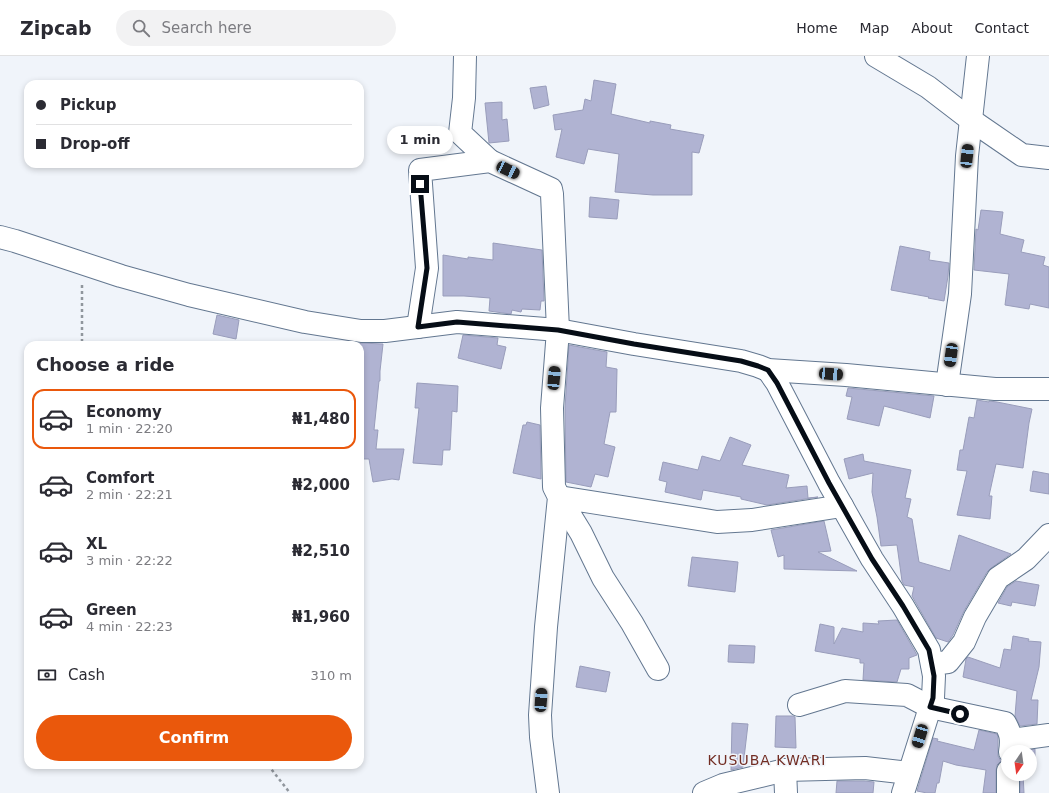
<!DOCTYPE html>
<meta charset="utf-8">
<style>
:root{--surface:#fff;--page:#f2f2f3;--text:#2b2b33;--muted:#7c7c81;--line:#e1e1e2;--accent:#ea580c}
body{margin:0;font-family:"DejaVu Sans",sans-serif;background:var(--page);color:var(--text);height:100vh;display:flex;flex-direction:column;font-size:15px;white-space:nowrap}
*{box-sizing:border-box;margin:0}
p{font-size:13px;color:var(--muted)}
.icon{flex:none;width:22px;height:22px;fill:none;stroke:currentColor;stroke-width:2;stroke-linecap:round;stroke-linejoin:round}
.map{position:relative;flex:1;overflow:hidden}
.panel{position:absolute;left:24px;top:285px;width:340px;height:428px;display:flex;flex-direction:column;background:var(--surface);border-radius:12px;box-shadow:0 2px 6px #0003}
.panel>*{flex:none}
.banner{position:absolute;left:24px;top:24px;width:340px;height:88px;border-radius:12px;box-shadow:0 2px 6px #0003;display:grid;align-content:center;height:88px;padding:0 12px;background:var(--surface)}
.needle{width:26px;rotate:193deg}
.controls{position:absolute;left:1001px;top:689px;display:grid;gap:8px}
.controls a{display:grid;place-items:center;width:36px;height:36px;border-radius:50%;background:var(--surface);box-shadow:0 2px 6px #0003;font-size:20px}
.end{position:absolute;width:18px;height:18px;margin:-9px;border:5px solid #060d16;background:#fff;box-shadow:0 0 0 2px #fff}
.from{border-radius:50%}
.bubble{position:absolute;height:28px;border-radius:14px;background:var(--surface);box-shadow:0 2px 6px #0003;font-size:13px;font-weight:600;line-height:28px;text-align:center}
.car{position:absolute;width:12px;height:24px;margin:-12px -6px;border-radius:5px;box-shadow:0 0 3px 1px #0007;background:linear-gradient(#222 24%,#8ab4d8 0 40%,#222 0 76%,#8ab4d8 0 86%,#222 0)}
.banner b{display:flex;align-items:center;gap:14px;height:38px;font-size:15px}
.banner b+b{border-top:1px solid var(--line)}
.banner i{width:10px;height:10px;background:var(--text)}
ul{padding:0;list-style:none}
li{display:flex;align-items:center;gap:12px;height:60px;margin:0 8px 6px;padding:0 4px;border:2px solid transparent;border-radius:12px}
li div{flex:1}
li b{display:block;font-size:15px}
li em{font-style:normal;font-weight:600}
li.selected{border-color:var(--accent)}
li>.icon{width:36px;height:36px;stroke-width:1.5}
h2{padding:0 12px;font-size:18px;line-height:48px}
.pay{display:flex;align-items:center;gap:10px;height:44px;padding:0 12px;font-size:15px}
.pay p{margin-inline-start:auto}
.action{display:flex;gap:8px;margin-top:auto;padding:8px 12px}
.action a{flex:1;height:46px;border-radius:24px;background:var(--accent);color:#fff;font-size:16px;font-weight:600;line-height:46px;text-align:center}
header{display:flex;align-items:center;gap:24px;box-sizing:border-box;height:56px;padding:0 20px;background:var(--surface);border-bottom:1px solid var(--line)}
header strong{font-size:19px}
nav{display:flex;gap:22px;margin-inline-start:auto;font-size:14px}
.search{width:280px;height:36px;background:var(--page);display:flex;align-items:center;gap:10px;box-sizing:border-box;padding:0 14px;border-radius:22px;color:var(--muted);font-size:15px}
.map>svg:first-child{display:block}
.building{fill:#b0b3d2;stroke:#999dbb}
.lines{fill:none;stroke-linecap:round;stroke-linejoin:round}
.minor-casing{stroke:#637790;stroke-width:24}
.path{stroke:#90969d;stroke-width:2.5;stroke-dasharray:3 3;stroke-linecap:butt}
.minor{stroke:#fff;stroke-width:22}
.route{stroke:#060d16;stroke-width:5}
.labels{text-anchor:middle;stroke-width:3;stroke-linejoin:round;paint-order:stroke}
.quarter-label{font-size:14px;letter-spacing:1px;fill:#722d23;stroke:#f0f4fa}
</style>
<header>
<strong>Zipcab</strong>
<div class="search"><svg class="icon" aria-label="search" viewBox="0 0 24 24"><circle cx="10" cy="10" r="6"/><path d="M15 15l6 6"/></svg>Search here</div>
<nav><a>Home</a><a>Map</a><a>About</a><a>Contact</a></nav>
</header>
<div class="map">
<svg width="1049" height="737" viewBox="0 0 1049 737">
<rect width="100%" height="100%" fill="#f0f4fa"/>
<g class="building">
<path d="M594 24 616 28 611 58 650 67V65L671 69 670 73 704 79 699 97 692 96V139H653L615 136 619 98 588 93 584 108 556 101 562 73 555 74 553 59 583 54 585 43 591 45Z"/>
<path d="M546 30 549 49 534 53 530 32Z"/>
<path d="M502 46V64L507 63 509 85 489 87 485 47Z"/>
<path d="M590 141 619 144 617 163 589 161Z"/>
<path d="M981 154 1003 156 1000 178 1024 184 1021 196 1045 201 1043 209 1049 211V252L1030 248 1029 253 1005 249 1009 218 974 214 976 173 978 174Z"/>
<path d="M493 187 542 194 544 245H541L540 254 522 253 521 256 512 254 511 258 503 257 489 255 490 242 464 240H443V199L468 203V201L493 204Z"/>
<path d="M900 190 930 196 929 204 949 207 948 220 944 245 928 242 929 241 891 234Z"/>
<path d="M217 259 239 264 236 283 213 278Z"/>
<path d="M463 279 498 282 497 289 506 291 501 313 458 302Z"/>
<path d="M360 287 383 288 380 315V325H379L374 374H378L376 393H404L399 424 392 423 373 426 369 403H360Z"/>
<path d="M569 289 607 296 606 311 617 313 616 356H610L604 388 615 391 608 421 595 418 591 431 566 426 565 352Z"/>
<path d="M417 327 458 330 457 356 452 355 450 394H443L442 409 413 407 419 352H415Z"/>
<path d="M848 332 934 340 930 362 884 350 879 370 847 363 852 341 846 340Z"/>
<path d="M977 344 989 346V345L997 346 1032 353 1029 367 1023 412 996 408 989 440H992L990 463 957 459 967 415 957 414 960 394H963L969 361 974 362Z"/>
<path d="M527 366 540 369 541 423 513 417 523 369H526Z"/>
<path d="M730 381 751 389 742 409 789 419 786 432 807 430 808 442 818 441 767 449 741 443V441L703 434 701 444 665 436 667 426 659 424 663 406 698 414 702 400 720 405Z"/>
<path d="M863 398 864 405 911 414 905 442 911 443 907 461 912 463 919 506 950 515 959 479 1011 498 991 512 987 516 964 555 953 579 948 586 936 582 912 540 914 531 904 529 902 525 897 489 881 490 877 461 872 436 873 417 849 423 844 403Z"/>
<path d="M1033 415 1049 418V438L1030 435Z"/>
<path d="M824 465 831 495 818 496 857 515 784 513V499L778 501 771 474Z"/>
<path d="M692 501 738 506 735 536 688 530Z"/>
<path d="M1016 525 1039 529 1035 550 1012 546 1011 550 998 547 1007 531Z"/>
<path d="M897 564 917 599 909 602V613H901L897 626 863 624 864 607H860V603L815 595 820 568 834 571V588L842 572 863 576V567L879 568 878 565Z"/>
<path d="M1013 580 1029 583 1028 585 1041 586 1039 611 1031 644H1038L1037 668 1020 670 1015 660 1017 635 963 621 966 603 968 601 1000 612 1004 593 1011 594Z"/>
<path d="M729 589 755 590 754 607 728 606Z"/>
<path d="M580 610 610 616 606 636 576 631Z"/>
<path d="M776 660H793L795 661 796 692 775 691Z"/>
<path d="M732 667 748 668 743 711 731 714Z"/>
<path d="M979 674 997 678 998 681V700L1001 705 997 709 996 715V737H983L986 714 956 709 943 705 939 727H937L935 737H927L917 735 933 682 938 683 937 685 974 694Z"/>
<path d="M1035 693V703L1030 704V696H1023V695Z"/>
<path d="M1020 718H1023L1024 737H1020Z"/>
<path d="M837 725H864L874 726 873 737H836Z"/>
</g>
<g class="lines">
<g class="minor-casing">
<g id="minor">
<path d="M465 0 464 42 460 77 490 105"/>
<path d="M876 0 928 31 971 64 1022 99 1049 102"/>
<path d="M0 181 15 185 121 220 189 239 305 266 361 275H385L457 266 558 274 634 288 741 305 758 310 768 314 846 319 995 333H1049"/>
<path d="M418 271 427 212 420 114 490 105 551 133 552 138 558 274 552 352 554 431 559 441 546 571 540 659 541 681 548 737"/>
<path d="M768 314 777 327 829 427 842 450 872 503 903 550 929 594 934 620 933 642 903 737"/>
<path d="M947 329 960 238 967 100 978 0"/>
<path d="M932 608 948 606 964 586 975 561 998 522 1026 503 1049 479"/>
<path d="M658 613 632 567 603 522 581 477 559 441 717 466 752 464 842 450"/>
<path d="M799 649 845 635 907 639 930 651 1005 667C1011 678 1012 683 1010 696"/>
<path d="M1012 684 1049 679"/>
<path d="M785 714 786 737"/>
<path d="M704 737 723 729 785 714 865 712 909 717"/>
<path d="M1008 737V715"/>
</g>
</g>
<g class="path">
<path d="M82 229V287L83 289"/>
<path d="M268 709 290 737"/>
</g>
<use href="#minor" class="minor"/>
</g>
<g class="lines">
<path class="route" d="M420 128 427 212 418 271 457 266 558 274 634 288 741 305 758 310 768 314 777 327 829 427 872 503 903 550 929 594 934 620 933 642 930 651 960 658"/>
</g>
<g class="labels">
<g class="quarter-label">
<text x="767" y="709">KUSUBA KWARI</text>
</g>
</g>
</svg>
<div class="controls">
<a><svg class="needle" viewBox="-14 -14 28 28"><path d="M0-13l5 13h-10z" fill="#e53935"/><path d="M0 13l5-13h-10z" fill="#7c7c81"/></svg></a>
</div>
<i class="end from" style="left:960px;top:658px"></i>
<i class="end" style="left:420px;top:128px"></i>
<div class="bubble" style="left:387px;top:70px;width:66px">1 min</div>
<i class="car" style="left:967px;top:100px;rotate:6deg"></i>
<i class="car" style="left:508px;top:114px;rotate:115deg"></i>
<i class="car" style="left:951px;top:299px;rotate:188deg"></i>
<i class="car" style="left:831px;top:318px;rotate:94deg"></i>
<i class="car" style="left:554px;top:322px;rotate:5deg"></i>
<i class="car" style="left:541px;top:644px;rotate:4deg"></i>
<i class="car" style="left:920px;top:680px;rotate:197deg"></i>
<div class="banner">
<b><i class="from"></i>Pickup</b>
<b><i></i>Drop-off</b>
</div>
<section class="panel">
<h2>Choose a ride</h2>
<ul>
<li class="selected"><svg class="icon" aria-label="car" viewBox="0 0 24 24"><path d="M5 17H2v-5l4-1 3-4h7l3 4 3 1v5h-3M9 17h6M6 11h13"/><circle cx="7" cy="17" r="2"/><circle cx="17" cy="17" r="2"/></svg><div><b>Economy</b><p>1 min · 22:20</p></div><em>₦1,480</em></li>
<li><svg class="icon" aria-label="car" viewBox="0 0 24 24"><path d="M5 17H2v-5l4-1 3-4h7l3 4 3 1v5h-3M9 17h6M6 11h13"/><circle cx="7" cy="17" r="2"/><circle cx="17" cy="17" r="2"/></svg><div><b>Comfort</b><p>2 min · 22:21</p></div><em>₦2,000</em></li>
<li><svg class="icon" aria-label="car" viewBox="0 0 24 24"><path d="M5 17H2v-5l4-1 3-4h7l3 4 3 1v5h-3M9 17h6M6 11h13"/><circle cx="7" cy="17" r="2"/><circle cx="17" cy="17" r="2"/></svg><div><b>XL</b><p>3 min · 22:22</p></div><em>₦2,510</em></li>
<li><svg class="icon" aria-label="car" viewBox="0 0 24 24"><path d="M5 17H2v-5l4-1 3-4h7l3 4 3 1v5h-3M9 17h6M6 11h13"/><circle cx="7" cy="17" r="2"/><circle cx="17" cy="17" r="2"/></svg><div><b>Green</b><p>4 min · 22:23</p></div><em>₦1,960</em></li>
</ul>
<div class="pay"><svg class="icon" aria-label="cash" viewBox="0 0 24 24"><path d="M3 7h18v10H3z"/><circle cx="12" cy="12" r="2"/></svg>Cash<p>310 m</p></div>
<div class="action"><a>Confirm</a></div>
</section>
</div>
